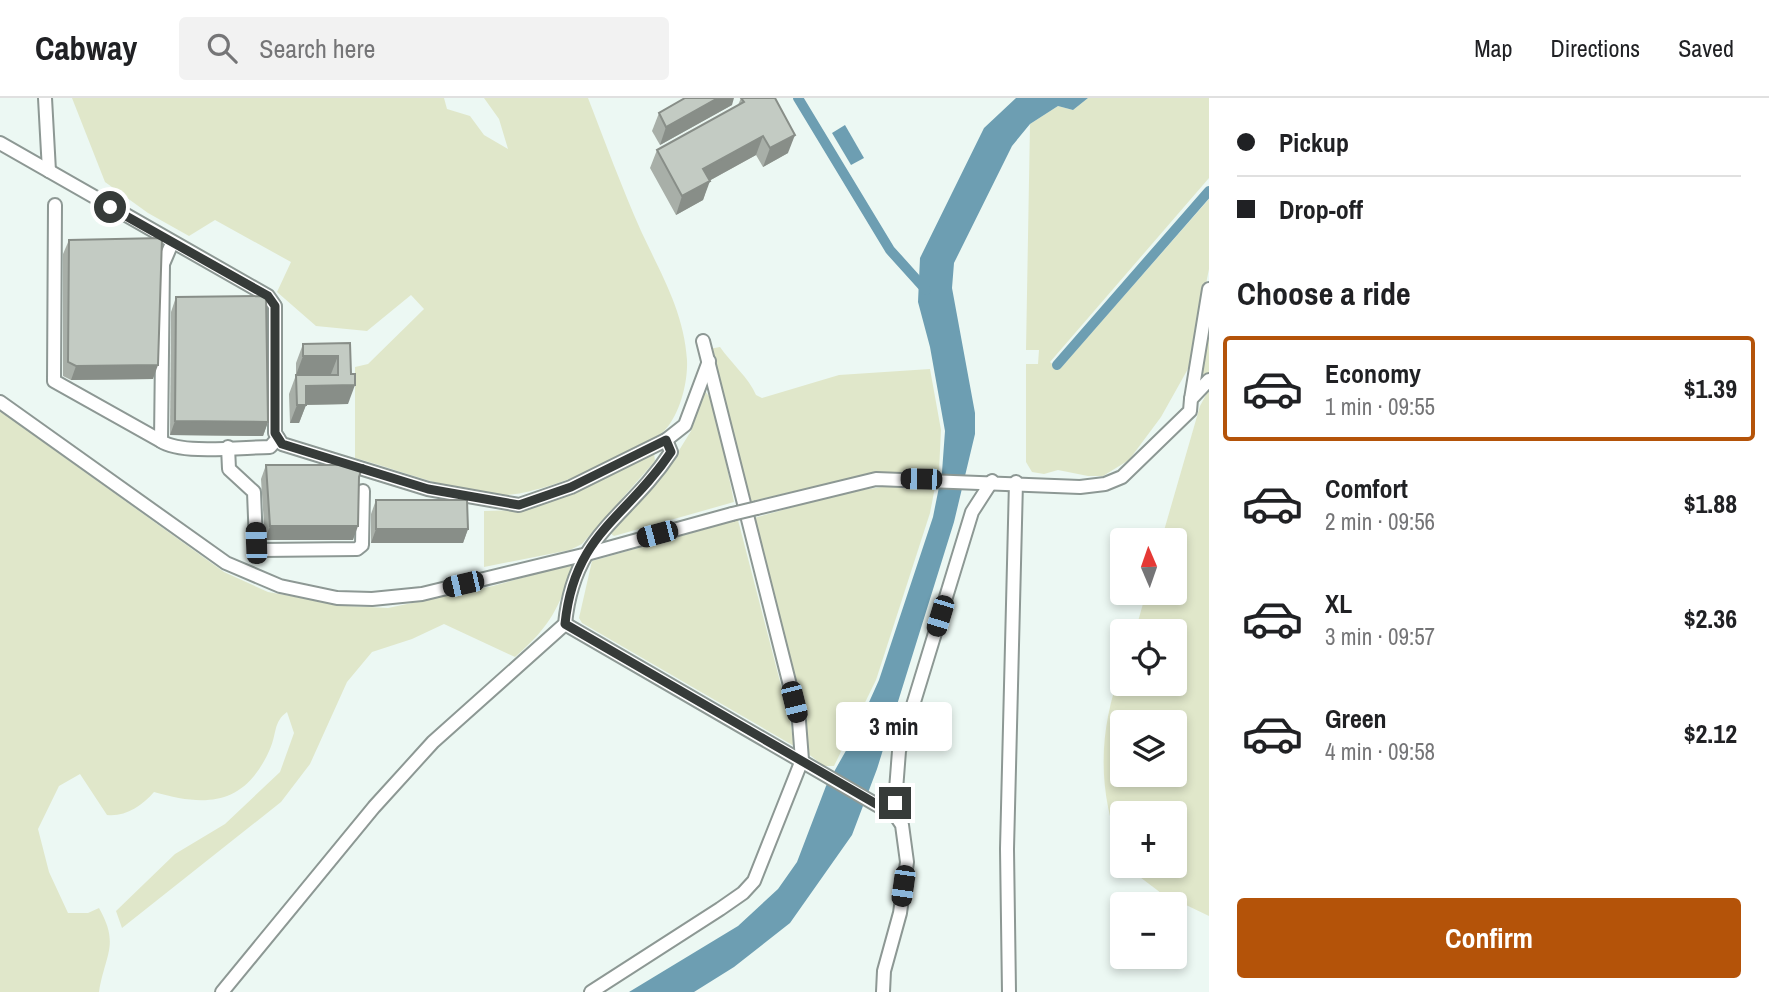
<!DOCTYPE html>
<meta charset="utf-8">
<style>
:root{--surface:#fff;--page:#f2f2f2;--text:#202124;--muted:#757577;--line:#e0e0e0;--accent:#b45309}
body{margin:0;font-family:"Archivo Narrow",sans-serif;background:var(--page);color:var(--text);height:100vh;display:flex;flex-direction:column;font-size:26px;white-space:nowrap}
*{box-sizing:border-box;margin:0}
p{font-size:23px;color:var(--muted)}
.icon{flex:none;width:38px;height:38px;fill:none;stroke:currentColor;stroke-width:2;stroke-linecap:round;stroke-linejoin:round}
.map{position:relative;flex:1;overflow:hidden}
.sheet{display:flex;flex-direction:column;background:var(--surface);width:560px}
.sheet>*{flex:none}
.hud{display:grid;align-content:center;height:154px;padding:0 28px;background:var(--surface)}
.needle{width:46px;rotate:358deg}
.buttons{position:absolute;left:1110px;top:430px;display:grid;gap:14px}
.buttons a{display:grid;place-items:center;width:77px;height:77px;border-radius:7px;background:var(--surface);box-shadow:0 4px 10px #0003;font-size:35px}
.end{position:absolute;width:32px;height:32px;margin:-16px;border:9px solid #363b39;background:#fff;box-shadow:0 0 0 4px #fff}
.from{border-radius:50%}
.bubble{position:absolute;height:49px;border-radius:7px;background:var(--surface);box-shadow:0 4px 10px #0003;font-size:23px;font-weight:700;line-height:49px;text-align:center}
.car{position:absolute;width:21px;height:42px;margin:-21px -10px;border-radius:9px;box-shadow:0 0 5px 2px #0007;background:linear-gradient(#222 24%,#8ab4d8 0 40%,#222 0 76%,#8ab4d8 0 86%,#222 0)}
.hud b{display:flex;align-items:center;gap:24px;height:66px;font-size:26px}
.hud b+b{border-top:2px solid var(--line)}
.hud i{width:18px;height:18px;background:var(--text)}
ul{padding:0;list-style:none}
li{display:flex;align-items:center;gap:21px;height:105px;margin:0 14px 10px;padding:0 14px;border:4px solid transparent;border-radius:7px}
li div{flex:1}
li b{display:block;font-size:26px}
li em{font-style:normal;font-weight:700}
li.on{border-color:var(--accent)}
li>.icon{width:63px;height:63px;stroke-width:1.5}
h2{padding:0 28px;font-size:32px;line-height:84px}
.primary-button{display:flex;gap:14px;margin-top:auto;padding:14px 28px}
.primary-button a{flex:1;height:80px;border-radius:7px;background:var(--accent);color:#fff;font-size:28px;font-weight:700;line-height:80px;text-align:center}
header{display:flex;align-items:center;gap:42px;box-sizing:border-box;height:98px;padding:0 35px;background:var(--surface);border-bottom:2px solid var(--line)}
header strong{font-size:33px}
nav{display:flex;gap:38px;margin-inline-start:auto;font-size:24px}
.search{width:490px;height:63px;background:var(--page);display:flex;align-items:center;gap:18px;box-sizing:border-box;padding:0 24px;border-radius:7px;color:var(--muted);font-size:26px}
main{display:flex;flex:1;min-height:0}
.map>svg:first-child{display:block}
.green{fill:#e0e7ca;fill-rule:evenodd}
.water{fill:#6d9eb2}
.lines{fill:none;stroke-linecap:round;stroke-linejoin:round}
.canal{stroke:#6d9eb2;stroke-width:10}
.minor-casing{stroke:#8d9894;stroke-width:16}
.minor{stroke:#fff;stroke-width:12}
.minor-bridge-casing{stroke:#8d9894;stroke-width:16;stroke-linecap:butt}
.minor-bridge{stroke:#fff;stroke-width:12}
.wall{fill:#a8afa8}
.shaded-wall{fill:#888e88}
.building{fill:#c3cbc3;stroke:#888e88;stroke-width:2}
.route{stroke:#363b39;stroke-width:9}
</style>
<header>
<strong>Cabway</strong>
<div class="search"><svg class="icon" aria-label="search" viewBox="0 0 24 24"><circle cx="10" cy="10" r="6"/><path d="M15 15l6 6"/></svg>Search here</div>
<nav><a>Map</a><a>Directions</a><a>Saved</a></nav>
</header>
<main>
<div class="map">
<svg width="1209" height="894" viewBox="0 0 1209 894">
<rect width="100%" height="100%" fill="#ecf8f3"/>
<g class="green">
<path d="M72 0H444L447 11 470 18 484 37 508 51 499 21 484 0H588C605 44 622 90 641 133 661 176 684 214 687 262 688 284 680 316 665 332 644 356 536 398 504 397 455 395 403 373 355 360V269L368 266 424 211 411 197 367 233 316 228 277 194 291 164 215 122 189 138 148 115 105 84Z"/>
<path d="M1088 0H1209V80L1050 264 1059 272 1209 101V171L1189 269 1161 319 1129 362 1103 378H1088L1058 372 1044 376 1032 374 1026 364V266H1038L1039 252H1026L1030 26 1058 8 1073 12Z"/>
<path d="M1209 219V276L1204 277 1201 275Z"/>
<path d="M720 249C731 265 749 280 756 297L762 300 839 277 930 271 941 332 939 373 868 376 748 404 709 251Z"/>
<path d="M1209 291V818L1161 795 1132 773 1129 768H1174V716H1122V757C1097 692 1098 634 1122 569V586H1174V534H1135L1146 495H1174V443H1161L1200 308ZM1122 625H1174V677H1122Z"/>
<path d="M705 293 714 305 734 404 614 438 610 435 670 367 691 333Z"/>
<path d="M0 313 224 474 268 494 347 508 388 510 493 488 575 465C558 510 552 527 515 559L444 526 412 541 372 554 347 584 310 666 281 704 122 830 116 813 175 756 225 726 280 674 294 635 287 614C273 624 277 636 270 651 245 708 206 709 154 694 142 708 125 719 107 717L80 676 59 688 38 731 49 774 68 815H88L99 810C120 847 105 856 99 894H0Z"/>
<path d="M654 355 655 363 582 446 570 452 484 469V413L521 412 538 407Z"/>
<path d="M894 387 935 389 930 415 876 582 834 668H824L807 655 754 420 843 395Z"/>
<path d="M738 422 790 622 794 648 582 525 579 520 592 463Z"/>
</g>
<g class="water">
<path d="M1016 0H1088L1073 12 1058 8 1030 26 1012 48 954 165 952 190 975 315V336L954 424 877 671 852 737 790 825 734 869 694 894H629L738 828 778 791 797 764 826 688 852 642 879 582 933 419 942 374 945 333 930 249 918 204 920 160 984 30Z"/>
<path d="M845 27 864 60 851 67 832 35Z"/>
</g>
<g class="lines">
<g class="canal">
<path d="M798 0 890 152 926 192"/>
<path d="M1057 267 1209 93"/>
</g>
<g class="minor-casing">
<g id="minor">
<path d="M45 0 49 73"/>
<path d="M0 45 268 198 275 208V335L282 346 428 391 519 407 571 389 666 342 685 327 709 263"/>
<path d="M55 107 54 283 161 343"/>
<path d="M172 145 163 166 161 343C181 357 244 349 270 349L278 340"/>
<path d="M1191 301 1209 191"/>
<path d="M0 304 226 465 280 488 337 500 372 501 422 496 583 457 732 416"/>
<path d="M228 349 229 371 254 394 256 445 261 452 357 451 362 447 363 393"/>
<path d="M757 410 876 381 1080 389 1105 386 1122 379 1190 313 1191 301 1209 282"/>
<path d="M565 526 896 718"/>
<path d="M222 894 374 709 433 644 565 526C574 435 627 421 671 354L666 342"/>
<path d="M591 894 720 811 743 795 754 783 802 662 799 623 703 243"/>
<path d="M883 894 884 873 900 815 907 764 902 727 896 718 895 705 899 653 972 414 992 383"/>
<path d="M1009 894 1007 751 1016 384"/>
</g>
</g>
<use href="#minor" class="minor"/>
<g class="minor-bridge-casing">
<path id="minor-bridge" d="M732 416 757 410"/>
</g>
<use href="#minor-bridge" class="minor-bridge"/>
</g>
<g class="wall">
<path d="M741 0 788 55 763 69 756 57 709 83 703 102 676 117 650 70 657 52 738 7Z"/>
<path d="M732 7 660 47 652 33 659 15Z"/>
<path d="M69 142 153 281 71 282 63 278V156Z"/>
<path d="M176 199 268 324 263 338 170 337 171 214Z"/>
<path d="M350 245 348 306 306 307 299 325H290L289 296 296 277V265L303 246Z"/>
<path d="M266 367 359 379 353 442H265L261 381Z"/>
<path d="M376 402 468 431 463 445H371V416Z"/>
</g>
<g class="shaded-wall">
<path d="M718 0H734L732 7 660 47 666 29Z"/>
<path d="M795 37 788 55 763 69 770 50Z"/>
<path d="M763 38 756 57 696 90 703 71Z"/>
<path d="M710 83 703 102 676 117 682 98Z"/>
<path d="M303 258H338L331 276 296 277Z"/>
<path d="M158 267 153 281 71 282 76 268Z"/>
<path d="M355 287 348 306 299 307 306 288Z"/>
<path d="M297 307H306L299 325H290Z"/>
<path d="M175 323 268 324 263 338 170 337Z"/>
<path d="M270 428H358L353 442H265Z"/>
<path d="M376 431H468L463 445H371Z"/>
</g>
<g class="building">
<path d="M685 0H718L666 29 659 15Z"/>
<path d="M741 0H775L795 37 770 50 763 38 703 71 710 83 682 98 657 52 744 4Z"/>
<path d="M162 140 158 267 76 268 68 264 69 142Z"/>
<path d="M266 198 268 324 175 323 176 199Z"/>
<path d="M350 245 351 276H355V287L306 288V307H297L296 277H338V258H303V246Z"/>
<path d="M266 367H363L359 379 358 428H270Z"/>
<path d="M376 402H467L468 431H376Z"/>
</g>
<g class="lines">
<path class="route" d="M110 109 268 198 275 208V335L282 346 428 391 519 407 571 389 666 342 671 354C627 420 574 435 565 526L897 718 895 705"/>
</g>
</svg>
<div class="buttons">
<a><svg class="needle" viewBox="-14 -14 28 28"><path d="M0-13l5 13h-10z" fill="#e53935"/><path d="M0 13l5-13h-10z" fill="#757577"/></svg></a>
<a><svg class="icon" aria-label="locate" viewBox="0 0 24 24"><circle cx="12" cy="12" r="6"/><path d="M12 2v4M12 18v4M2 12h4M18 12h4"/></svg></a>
<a><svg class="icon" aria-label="layers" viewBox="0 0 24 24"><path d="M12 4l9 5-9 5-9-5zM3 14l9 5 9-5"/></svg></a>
<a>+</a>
<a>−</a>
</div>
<i class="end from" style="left:110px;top:109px"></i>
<i class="end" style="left:895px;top:705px"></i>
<div class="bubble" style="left:836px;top:604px;width:116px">3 min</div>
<i class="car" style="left:921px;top:381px;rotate:271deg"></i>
<i class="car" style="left:657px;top:436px;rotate:255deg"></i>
<i class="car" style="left:256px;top:445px;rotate:358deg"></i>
<i class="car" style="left:463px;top:486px;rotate:257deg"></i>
<i class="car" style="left:940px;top:518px;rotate:197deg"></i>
<i class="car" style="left:794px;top:604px;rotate:166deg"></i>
<i class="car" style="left:903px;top:788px;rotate:188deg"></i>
</div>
<section class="sheet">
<div class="hud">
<b><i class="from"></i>Pickup</b>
<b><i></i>Drop-off</b>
</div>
<h2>Choose a ride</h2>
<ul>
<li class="on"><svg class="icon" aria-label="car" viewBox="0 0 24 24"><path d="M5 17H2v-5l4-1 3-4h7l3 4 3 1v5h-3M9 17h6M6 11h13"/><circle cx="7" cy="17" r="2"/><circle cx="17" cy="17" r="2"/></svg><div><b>Economy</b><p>1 min · 09:55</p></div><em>$1.39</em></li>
<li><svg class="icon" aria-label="car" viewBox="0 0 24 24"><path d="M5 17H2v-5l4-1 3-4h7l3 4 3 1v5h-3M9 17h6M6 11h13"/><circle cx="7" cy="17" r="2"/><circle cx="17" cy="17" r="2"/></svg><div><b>Comfort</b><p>2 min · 09:56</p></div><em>$1.88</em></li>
<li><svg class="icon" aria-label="car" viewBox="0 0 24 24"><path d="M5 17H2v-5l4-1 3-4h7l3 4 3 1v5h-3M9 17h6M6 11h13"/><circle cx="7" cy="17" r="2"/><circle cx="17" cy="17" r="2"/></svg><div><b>XL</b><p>3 min · 09:57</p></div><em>$2.36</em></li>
<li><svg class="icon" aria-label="car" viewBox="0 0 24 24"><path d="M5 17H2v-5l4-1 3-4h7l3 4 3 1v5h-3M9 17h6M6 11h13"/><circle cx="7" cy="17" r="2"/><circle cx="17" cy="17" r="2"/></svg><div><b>Green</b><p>4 min · 09:58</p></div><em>$2.12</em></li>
</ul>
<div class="primary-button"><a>Confirm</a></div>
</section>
</main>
